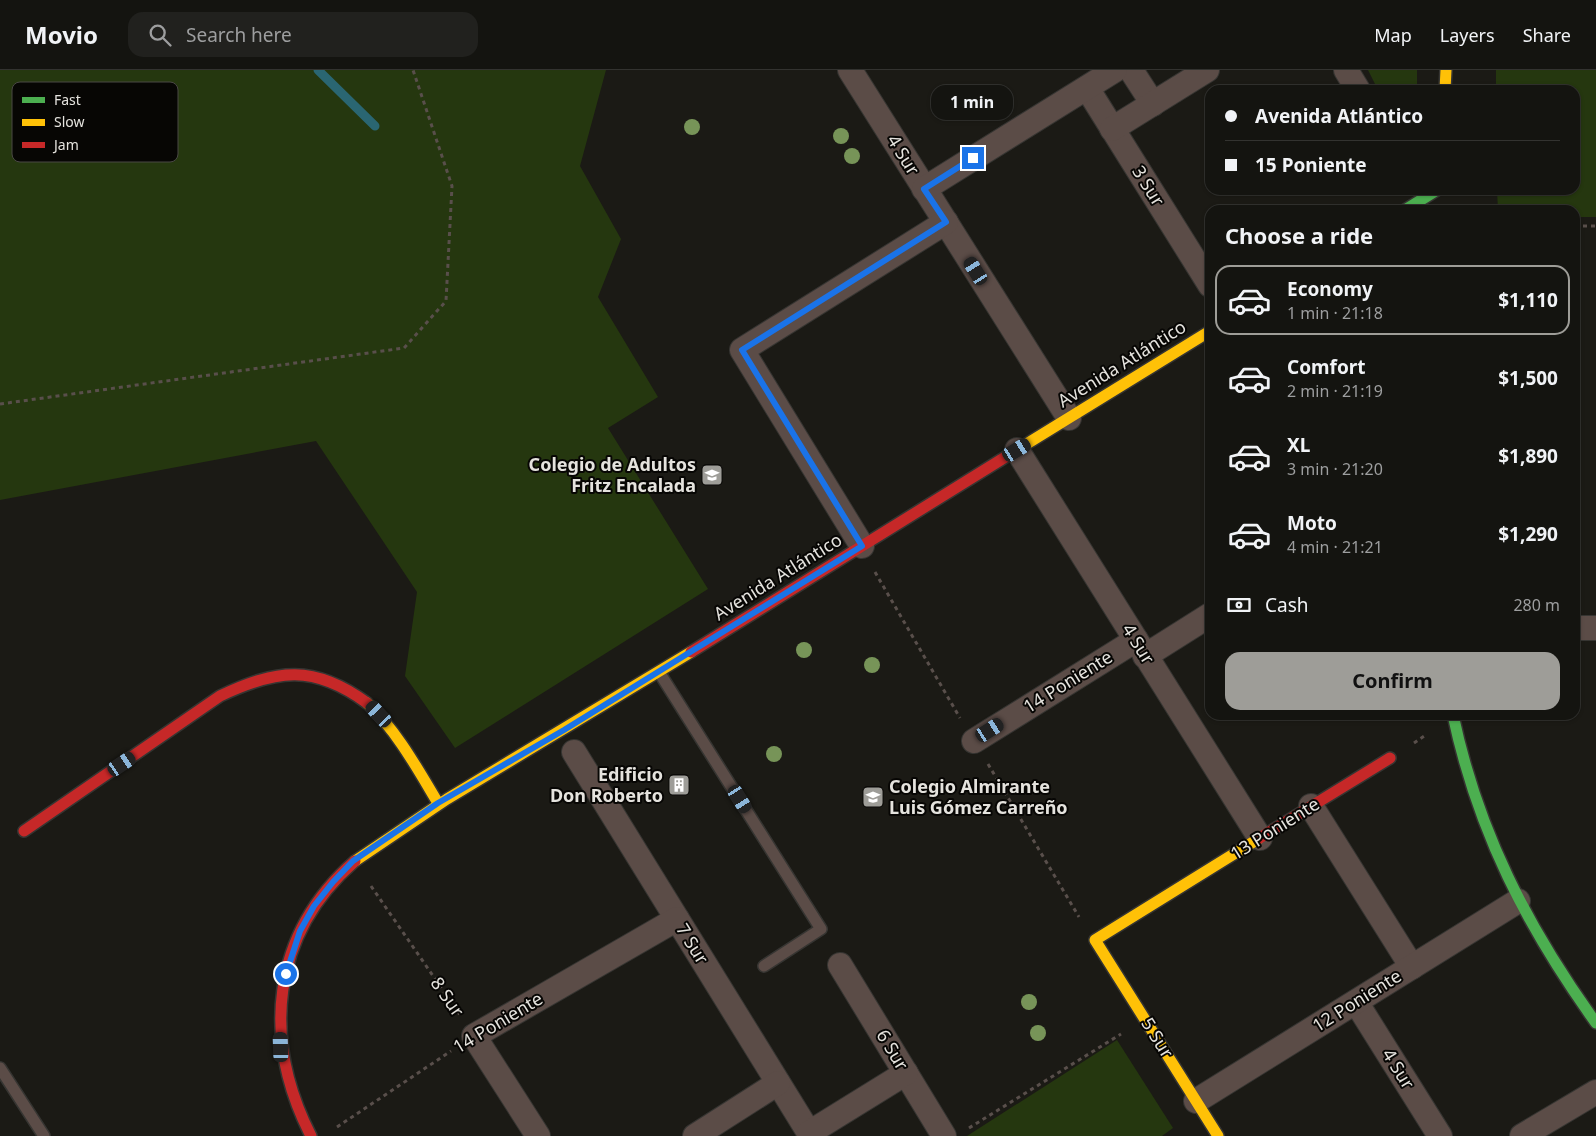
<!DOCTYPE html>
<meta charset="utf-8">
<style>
:root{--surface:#141410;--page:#21211e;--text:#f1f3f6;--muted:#9d9e9f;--line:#333330;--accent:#9e9d98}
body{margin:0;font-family:"Noto Sans",sans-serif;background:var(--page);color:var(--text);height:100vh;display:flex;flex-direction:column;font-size:19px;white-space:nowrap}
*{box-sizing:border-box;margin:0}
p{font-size:16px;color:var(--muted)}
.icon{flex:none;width:28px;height:28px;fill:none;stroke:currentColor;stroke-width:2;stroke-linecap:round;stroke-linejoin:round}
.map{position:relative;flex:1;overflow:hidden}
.drawer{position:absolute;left:1205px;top:135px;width:375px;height:515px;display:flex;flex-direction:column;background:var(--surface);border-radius:15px;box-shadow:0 1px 4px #0004,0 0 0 1px var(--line)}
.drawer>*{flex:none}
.top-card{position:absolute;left:1205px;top:15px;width:375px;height:110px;border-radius:15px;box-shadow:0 1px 4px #0004,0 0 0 1px var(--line);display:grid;align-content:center;height:110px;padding:0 20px;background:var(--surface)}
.end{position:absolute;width:22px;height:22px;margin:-11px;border:6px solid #1a73e8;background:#fff;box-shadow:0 0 0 2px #fff}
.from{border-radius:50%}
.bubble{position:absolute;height:35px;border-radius:15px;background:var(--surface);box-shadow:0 1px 4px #0004,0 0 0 1px var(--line);font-size:16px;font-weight:700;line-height:35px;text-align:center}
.car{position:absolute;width:15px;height:30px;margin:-15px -8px;border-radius:6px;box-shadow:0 0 4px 1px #0007;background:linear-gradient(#222 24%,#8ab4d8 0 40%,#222 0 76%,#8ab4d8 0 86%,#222 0)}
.top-card b{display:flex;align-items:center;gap:18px;height:48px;font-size:19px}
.top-card b+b{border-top:1px solid var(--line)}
.top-card i{width:12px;height:12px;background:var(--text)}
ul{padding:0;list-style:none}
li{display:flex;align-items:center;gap:15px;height:70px;margin:0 10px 8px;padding:0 10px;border:2px solid transparent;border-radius:15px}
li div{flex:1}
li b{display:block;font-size:19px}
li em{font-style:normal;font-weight:700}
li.current{border-color:var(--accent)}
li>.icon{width:45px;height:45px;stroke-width:1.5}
h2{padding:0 20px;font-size:22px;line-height:60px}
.pay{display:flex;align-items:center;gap:12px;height:55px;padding:0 20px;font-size:19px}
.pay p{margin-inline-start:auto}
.cta{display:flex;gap:10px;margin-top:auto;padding:10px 20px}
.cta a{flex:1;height:58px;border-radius:15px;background:var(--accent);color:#111;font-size:20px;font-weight:700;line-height:58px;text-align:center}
header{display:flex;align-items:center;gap:30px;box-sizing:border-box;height:70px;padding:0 25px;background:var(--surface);border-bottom:1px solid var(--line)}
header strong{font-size:24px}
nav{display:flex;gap:28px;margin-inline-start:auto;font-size:18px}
.search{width:350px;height:45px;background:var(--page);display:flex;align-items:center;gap:12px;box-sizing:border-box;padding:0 18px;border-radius:15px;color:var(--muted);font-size:19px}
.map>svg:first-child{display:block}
.green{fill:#25370f}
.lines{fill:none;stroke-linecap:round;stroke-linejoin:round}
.stream{stroke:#2a6672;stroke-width:9}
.lane-casing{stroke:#363532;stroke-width:14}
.street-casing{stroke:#363532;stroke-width:26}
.fast-casing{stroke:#363532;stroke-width:14}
.slow-casing{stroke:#363532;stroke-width:14}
.jam-casing{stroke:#363532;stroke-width:14}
.path{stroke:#594f4b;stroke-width:3;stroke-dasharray:4 4;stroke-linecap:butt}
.lane{stroke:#5b4c47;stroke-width:11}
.street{stroke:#5b4c47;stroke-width:24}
.fast{stroke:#4caf50;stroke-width:11}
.slow{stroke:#ffc107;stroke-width:11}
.jam{stroke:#c62828;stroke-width:11}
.tree{fill:#779458}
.route{stroke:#1a73e8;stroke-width:6}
.labels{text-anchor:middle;stroke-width:4;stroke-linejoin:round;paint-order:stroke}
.street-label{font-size:18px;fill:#e5e3de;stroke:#070604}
.poi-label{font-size:18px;font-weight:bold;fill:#e5e3de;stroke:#070604;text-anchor:end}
.key{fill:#070604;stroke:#4a4845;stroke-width:1}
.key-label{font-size:14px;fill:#e5e3de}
</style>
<header>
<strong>Movio</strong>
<div class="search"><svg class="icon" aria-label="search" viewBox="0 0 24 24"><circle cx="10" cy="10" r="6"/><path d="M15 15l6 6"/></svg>Search here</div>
<nav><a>Map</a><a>Layers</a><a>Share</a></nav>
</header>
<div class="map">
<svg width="1596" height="1066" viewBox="0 0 1596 1066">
<rect width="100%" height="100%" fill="#1b1a15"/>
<g class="green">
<path d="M0 0H606L580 96 621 169 598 227 658 327 608 358 708 519 455 678 405 606 417 522 316 371 0 430Z"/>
<path d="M1368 0H1417V20H1378Z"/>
<path d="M1496 0H1596V147H1575V140H1498L1497 120H1575V20H1496Z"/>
<path d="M1117 970 1173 1058 1162 1066H967Z"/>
</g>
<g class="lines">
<path class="stream" d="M318 0 375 56"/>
<g class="lane-casing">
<g id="lane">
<path d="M659 602 821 859 764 896"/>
<path d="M0 998 44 1066"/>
</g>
</g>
<g class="street-casing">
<g id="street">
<path d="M850 0 1069 348"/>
<path d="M1131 0 1153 34"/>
<path d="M1346 0 1358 20"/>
<path d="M1087 18 1210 215"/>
<path d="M1112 59 1207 0"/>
<path d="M924 119 1115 0"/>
<path d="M1017 380 1260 768"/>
<path d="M862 476 742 280 946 152"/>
<path d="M1575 558H1596"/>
<path d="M1145 586 1210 545"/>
<path d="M974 671 1136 570"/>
<path d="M574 682 811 1066"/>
<path d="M1311 736 1412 897"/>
<path d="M840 895 944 1066"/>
<path d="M1356 932 1440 1066"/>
<path d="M1196 1031 1518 831"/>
<path d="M809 1063 906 1003"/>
<path d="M538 1066 474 966 677 849"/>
<path d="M695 1066 778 1013"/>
<path d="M1522 1066 1596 1022"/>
</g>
</g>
<g class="fast-casing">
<g id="fast">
<path d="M1405 140 1437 120"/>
<path d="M1453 645C1478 762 1527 857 1596 953"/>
</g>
</g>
<g class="slow-casing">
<g id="slow">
<path d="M1445 20 1446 0"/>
<path d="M1020 378 1210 261"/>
<path d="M367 633C397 661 417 698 438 733"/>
<path d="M355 791 447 729 691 582"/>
<path d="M1218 1066 1095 870 1258 769"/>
</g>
</g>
<g class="jam-casing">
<g id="jam">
<path d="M691 582 1020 378"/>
<path d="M24 761 220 626C277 599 314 594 367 633"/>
<path d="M1258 769 1390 688"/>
<path d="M311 1066C262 970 270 865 355 791"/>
</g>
</g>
<g class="path">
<path d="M1575 156H1596"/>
<path d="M0 334 404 278 446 231 452 116 413 0"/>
<path d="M875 502 960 648"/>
<path d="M1414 673 1427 664"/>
<path d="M988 694 1079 847"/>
<path d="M371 816 460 945"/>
<path d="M337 1057 451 981"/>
<path d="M969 1058 1121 964"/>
</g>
<use href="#lane" class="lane"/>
<use href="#street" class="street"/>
<use href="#fast" class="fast"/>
<use href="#slow" class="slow"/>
<use href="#jam" class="jam"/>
</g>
<g class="tree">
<circle cx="692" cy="57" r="8"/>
<circle cx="841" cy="66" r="8"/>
<circle cx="852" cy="86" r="8"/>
<circle cx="804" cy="580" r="8"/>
<circle cx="872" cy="595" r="8"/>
<circle cx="774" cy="684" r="8"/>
<circle cx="1029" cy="932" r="8"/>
<circle cx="1038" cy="963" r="8"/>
</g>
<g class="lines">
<path class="route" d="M286 904 300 861 314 836 333 812 353 791 438 733 564 660 862 476 742 280 946 152 924 119 973 88"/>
</g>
<defs>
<g id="school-square" transform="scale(1.125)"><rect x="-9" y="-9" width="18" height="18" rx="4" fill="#9e9d98" stroke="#070604"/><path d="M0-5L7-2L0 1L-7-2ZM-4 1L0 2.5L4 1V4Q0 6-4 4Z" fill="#fff"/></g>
<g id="building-square" transform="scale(1.125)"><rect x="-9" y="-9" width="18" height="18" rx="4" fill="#9e9d98" stroke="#070604"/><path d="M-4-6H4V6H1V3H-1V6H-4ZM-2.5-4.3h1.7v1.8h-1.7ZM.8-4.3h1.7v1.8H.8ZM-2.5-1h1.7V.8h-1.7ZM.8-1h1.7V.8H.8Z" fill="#fff"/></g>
</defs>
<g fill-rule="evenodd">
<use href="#school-square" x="712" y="405"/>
<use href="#building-square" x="679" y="715"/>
<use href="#school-square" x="873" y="727"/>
</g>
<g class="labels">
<g class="street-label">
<text transform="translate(903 85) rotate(58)" y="6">4 Sur</text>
<text transform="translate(1148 116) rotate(58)" y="6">3 Sur</text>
<text transform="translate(1122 294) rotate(-32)" y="6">Avenida Atlántico</text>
<text transform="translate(778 507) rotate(-32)" y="6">Avenida Atlántico</text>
<text transform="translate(1138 574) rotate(58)" y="6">4 Sur</text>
<text transform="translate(1068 612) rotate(-32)" y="6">14 Poniente</text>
<text transform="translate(1275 759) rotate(-32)" y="6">13 Poniente</text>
<text transform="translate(692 874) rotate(58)" y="6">7 Sur</text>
<text transform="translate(447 927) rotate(55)" y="6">8 Sur</text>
<text transform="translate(1357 931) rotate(-32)" y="6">12 Poniente</text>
<text transform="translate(498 953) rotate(-31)" y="6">14 Poniente</text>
<text transform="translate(1157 968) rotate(58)" y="6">5 Sur</text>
<text transform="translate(892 980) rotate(59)" y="6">6 Sur</text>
<text transform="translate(1398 999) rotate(58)" y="6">4 Sur</text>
</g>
<g class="poi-label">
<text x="696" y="401">Colegio de Adultos<tspan x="696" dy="21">Fritz Encalada</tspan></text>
<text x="663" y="711">Edificio<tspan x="663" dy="21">Don Roberto</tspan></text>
<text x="889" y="723" text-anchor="start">Colegio Almirante<tspan x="889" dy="21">Luis Gómez Carreño</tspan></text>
</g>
</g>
<rect x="12" y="12" width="166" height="80" rx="8" class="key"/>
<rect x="22" y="27" width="23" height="6" fill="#4caf50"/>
<rect x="22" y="49" width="23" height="7" fill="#ffc107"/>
<rect x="22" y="72" width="23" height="6" fill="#c62828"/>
<g class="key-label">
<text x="54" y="35">Fast</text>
<text x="54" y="57">Slow</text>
<text x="54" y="80">Jam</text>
</g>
</svg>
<i class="end from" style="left:286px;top:904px"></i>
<i class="end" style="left:973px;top:88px"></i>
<div class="bubble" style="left:931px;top:15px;width:82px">1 min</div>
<i class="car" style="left:976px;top:201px;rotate:328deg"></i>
<i class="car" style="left:1017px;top:380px;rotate:59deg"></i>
<i class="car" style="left:379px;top:644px;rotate:317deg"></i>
<i class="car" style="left:990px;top:660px;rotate:58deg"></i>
<i class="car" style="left:122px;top:694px;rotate:56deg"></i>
<i class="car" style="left:740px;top:729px;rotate:148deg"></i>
<i class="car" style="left:281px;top:977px;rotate:358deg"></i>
<div class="top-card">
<b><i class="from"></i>Avenida Atlántico</b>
<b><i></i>15 Poniente</b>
</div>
<section class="drawer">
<h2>Choose a ride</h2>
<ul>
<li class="current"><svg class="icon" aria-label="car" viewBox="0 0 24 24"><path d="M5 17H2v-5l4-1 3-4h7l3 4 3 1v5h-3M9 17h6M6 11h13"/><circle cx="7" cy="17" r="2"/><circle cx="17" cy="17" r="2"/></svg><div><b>Economy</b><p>1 min · 21:18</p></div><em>$1,110</em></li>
<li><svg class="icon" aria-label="car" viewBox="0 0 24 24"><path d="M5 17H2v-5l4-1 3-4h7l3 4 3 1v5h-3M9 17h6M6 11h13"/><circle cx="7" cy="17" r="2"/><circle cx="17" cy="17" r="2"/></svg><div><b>Comfort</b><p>2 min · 21:19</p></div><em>$1,500</em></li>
<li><svg class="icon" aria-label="car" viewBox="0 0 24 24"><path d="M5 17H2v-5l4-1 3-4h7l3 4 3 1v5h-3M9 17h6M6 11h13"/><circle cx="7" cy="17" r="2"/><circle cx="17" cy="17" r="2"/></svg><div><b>XL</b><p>3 min · 21:20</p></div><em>$1,890</em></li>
<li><svg class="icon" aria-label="car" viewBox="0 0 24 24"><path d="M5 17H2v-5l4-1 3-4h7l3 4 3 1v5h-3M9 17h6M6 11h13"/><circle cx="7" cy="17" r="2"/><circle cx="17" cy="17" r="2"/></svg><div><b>Moto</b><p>4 min · 21:21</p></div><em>$1,290</em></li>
</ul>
<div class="pay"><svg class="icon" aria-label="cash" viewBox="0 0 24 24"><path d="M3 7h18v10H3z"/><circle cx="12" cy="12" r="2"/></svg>Cash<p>280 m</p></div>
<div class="cta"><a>Confirm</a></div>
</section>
</div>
